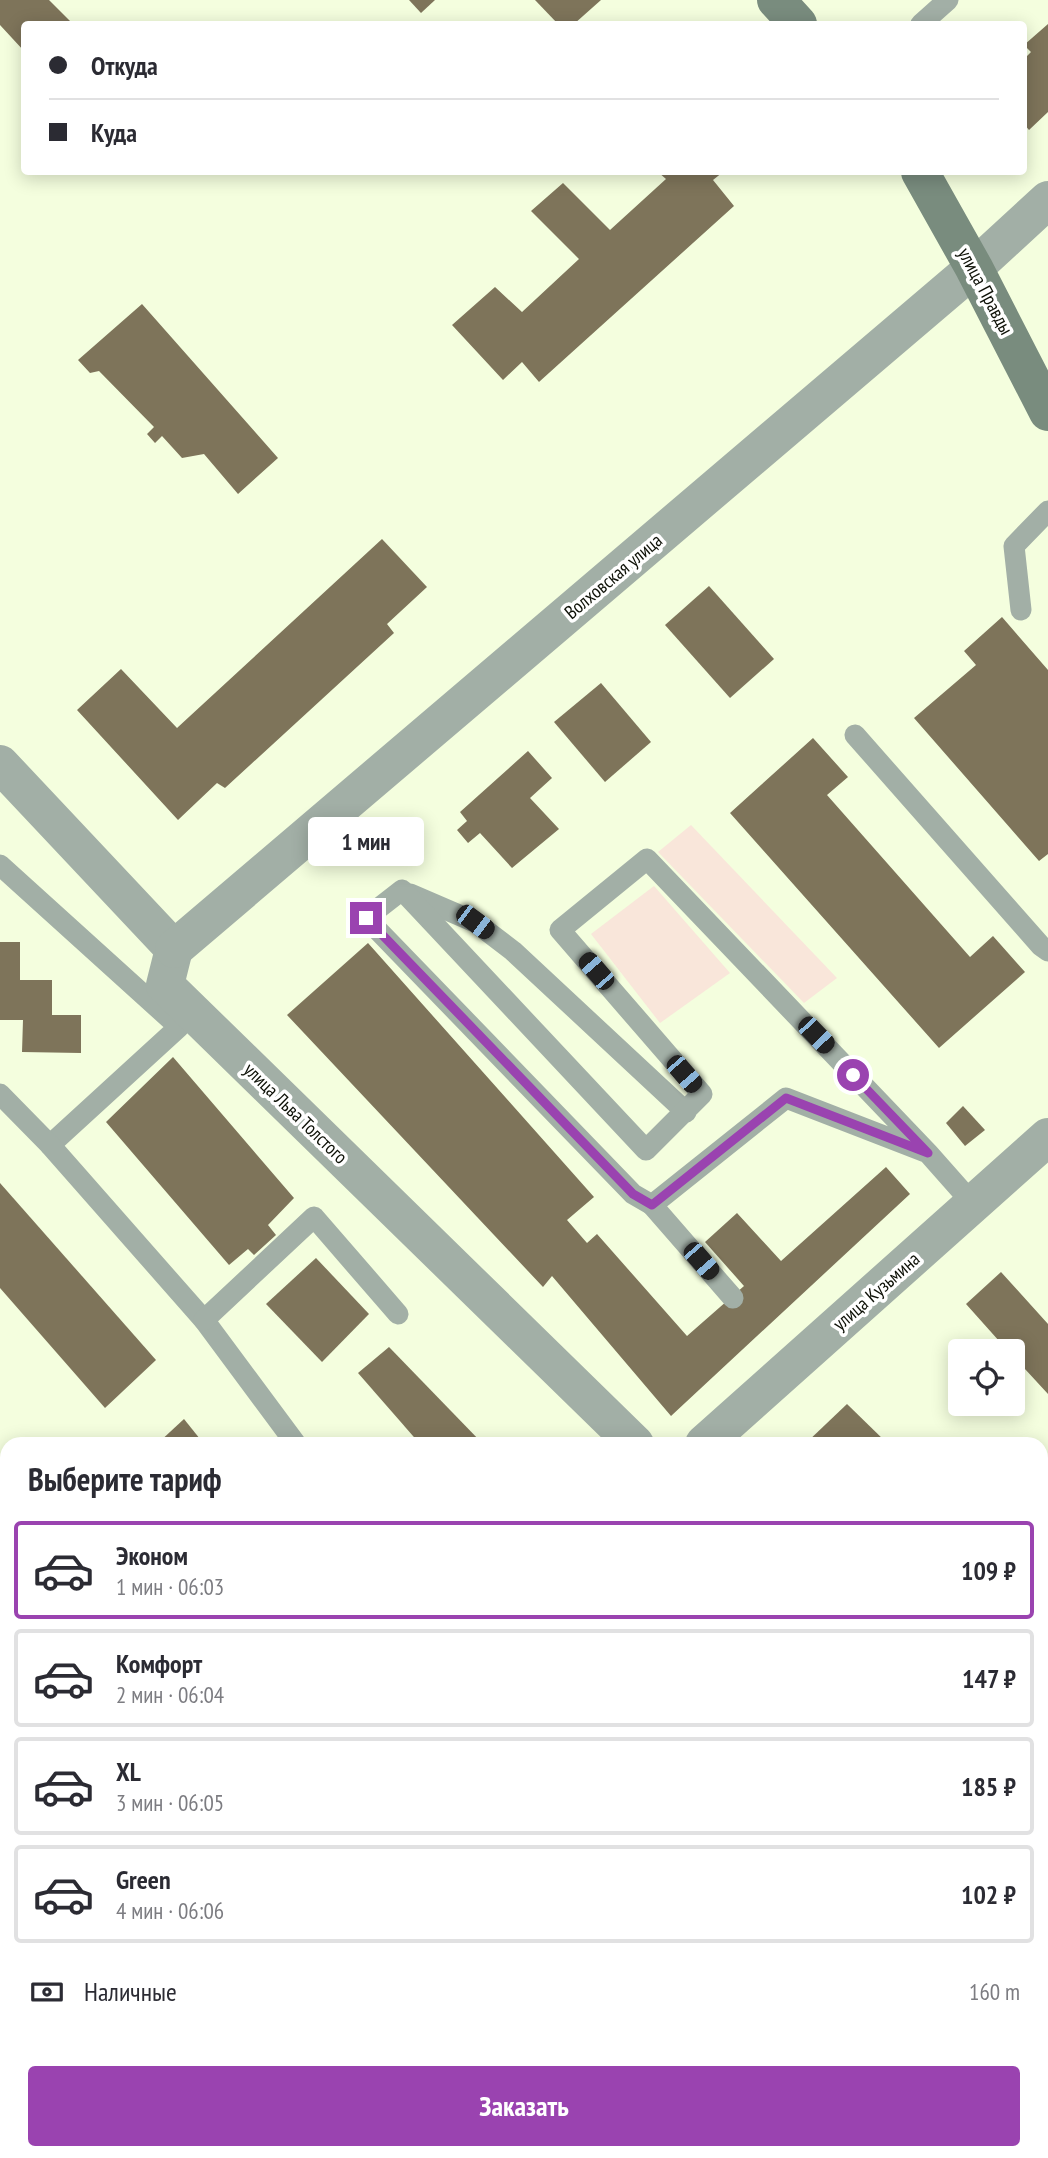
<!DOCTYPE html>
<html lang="ru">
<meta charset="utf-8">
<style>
:root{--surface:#fff;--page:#f2f2f3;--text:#2b2b33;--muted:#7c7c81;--line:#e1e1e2;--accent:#9a43b0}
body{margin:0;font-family:"PT Sans Narrow",sans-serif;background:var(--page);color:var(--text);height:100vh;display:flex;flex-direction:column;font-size:26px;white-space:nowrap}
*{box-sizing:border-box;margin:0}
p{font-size:23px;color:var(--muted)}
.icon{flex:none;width:38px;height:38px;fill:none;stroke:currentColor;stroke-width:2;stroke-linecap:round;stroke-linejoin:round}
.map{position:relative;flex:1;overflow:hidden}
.panel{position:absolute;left:0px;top:1437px;width:1048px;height:723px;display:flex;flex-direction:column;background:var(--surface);border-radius:21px 21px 0 0;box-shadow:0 4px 18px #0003}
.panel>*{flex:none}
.top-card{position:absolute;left:21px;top:21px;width:1006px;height:154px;border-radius:7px;box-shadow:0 4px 18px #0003;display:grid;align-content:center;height:154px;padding:0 28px;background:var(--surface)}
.fabs{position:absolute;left:948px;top:1339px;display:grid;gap:14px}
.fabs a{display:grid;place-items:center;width:77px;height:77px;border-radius:7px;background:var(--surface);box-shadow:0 4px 18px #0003;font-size:35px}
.end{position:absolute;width:32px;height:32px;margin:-16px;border:9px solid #9a43b0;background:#fff;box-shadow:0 0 0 4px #fff}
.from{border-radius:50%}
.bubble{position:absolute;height:49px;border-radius:7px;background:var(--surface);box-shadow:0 4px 18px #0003;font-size:23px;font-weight:600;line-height:49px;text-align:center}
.car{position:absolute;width:21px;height:42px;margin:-21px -10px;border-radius:9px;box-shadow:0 0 5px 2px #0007;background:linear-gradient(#222 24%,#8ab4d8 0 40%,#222 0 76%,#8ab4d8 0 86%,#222 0)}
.top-card b{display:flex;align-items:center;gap:24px;height:66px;font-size:26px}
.top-card b+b{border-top:2px solid var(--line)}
.top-card i{width:18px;height:18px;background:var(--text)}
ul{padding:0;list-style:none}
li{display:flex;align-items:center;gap:21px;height:98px;margin:0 14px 10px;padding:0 14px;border:4px solid var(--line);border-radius:7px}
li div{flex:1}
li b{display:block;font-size:26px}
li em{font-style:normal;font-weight:600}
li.active{border-color:var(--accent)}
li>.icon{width:63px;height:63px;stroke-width:1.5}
h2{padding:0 28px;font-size:32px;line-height:84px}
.pay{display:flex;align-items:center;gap:18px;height:77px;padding:0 28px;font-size:26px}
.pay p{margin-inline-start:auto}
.primary-button{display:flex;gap:14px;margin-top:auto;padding:14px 28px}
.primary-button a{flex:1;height:80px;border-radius:7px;background:var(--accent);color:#fff;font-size:28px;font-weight:600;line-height:80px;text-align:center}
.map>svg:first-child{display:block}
.green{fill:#f9e6da}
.building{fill:#7e745a}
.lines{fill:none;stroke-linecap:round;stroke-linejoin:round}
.lane{stroke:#a2afa6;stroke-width:21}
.street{stroke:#a2afa6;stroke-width:38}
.secondary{stroke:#798c7e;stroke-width:38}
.route{stroke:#9a43b0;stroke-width:9}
.labels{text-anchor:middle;stroke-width:7;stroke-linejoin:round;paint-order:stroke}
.street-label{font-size:19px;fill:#0d1006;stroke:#fff}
</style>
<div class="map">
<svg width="1048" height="2158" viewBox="0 0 1048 2158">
<rect width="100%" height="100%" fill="#f4fede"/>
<g class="green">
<path d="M691 825 837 978 804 1003 658 852Z"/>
<path d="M654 886 730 973 660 1023 591 934Z"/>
</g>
<g class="building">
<path d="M0 0H49L73 24H24V51L0 25Z"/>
<path d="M409 0H435L421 13Z"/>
<path d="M535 0H601L574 24H558Z"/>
<path d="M1048 24V112L1029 130 1024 124V59L1031 52 1024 45Z"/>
<path d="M658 172H723L713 180 734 206 539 382 522 362 503 380 452 325 495 287 522 312 579 259 531 211 563 183 610 230 666 179Z"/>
<path d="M142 304 278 458 238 494 204 454 182 458 162 436 155 443 147 434 154 427 99 371 90 373 78 360Z"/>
<path d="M382 539 427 587 387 624 394 633 225 788 217 783 178 820 77 710 121 669 177 728Z"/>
<path d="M709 586 774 659 730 698 665 625Z"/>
<path d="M1002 617 1048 670V854L1039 861 914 718 976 665 964 651Z"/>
<path d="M601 683 651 742 605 782 554 722Z"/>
<path d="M813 738 848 777 827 795 970 957 993 936 1025 972 939 1048 730 813Z"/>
<path d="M528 751 552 778 530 798 559 829 512 868 480 833 468 843 457 830 467 821 460 812Z"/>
<path d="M0 942H20V980H52V1015H81V1053L22 1052 23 1020H0Z"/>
<path d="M368 943 594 1197 567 1220 587 1243 597 1234 687 1336 744 1286 705 1242 737 1213 781 1261 886 1167 910 1194 671 1416 552 1276 543 1287 287 1015Z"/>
<path d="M173 1057 294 1198 268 1225 276 1235 254 1255 248 1249 229 1265 106 1122Z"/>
<path d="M963 1106 985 1130 965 1146 946 1123Z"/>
<path d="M0 1183 156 1360 105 1408 0 1288Z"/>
<path d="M316 1258 369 1314 322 1362 266 1304Z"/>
<path d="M1001 1272 1048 1324V1394L1013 1356V1351H1008L966 1304Z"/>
<path d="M389 1347 483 1444H420L358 1373Z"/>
<path d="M847 1404 888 1444H805Z"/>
<path d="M184 1419 204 1444H157Z"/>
<path d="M1041 1543 1048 1547V1614L1041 1611Z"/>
<path d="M0 1964 7 1972V2081L0 2073Z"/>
<path d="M75 2152H176L182 2158H80Z"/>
</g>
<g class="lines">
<g class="lane">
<path d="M921 24 948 0"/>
<path d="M1021 610 1014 546 1048 511"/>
<path d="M855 735 1041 946 1048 951"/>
<path d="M0 865 179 1027 50 1145"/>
<path d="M410 894 475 922 513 951 686 1112"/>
<path d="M0 1094 50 1145 204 1320 296 1444"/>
<path d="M928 1153 786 1098 652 1205 633 1194 366 918 402 890 646 1150 702 1094 560 930 647 859 928 1153 974 1205"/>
<path d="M652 1205 733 1298"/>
<path d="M204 1320 314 1217 398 1314"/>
<path d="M0 1845 7 1839"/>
<path d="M0 1925 7 1932"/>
<path d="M1041 2078 1048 2071"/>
<path d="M222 2152 227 2158"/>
<path d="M322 2152 326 2156 325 2158"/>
<path d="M958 2158 964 2152"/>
</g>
<g class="street">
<path d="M0 764 174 949 165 985 635 1444"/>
<path d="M174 949 974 268 1048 200"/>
<path d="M704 1444 1048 1137"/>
<path d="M1041 1715 1048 1718"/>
<path d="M1041 1908 1048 1915"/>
</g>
<g class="secondary">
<path d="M776 0 798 24"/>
<path d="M920 172 974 268 1048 412"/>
</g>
</g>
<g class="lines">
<path class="route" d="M366 918 633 1194 652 1205 786 1098 928 1153 853 1075"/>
</g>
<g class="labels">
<g class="street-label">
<text transform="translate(986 291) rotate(62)" y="7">улица Правды</text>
<text transform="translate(613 576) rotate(-40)" y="7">Волховская улица</text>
<text transform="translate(296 1113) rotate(44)" y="7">улица Льва Толстого</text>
<text transform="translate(876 1291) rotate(-41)" y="7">улица Кузьмина</text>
</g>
</g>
</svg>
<div class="fabs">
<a><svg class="icon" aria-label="locate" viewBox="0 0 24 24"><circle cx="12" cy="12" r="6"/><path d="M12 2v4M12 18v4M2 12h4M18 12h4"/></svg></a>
</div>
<i class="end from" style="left:853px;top:1075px"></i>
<i class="end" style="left:366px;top:918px"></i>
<div class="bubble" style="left:308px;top:817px;width:116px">1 мин</div>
<i class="car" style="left:475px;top:922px;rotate:127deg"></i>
<i class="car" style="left:596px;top:971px;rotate:319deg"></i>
<i class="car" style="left:816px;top:1035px;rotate:136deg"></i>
<i class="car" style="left:684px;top:1074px;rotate:139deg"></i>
<i class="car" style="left:701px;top:1261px;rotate:139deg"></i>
<div class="top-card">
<b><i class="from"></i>Откуда</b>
<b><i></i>Куда</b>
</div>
<section class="panel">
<h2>Выберите тариф</h2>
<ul>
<li class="active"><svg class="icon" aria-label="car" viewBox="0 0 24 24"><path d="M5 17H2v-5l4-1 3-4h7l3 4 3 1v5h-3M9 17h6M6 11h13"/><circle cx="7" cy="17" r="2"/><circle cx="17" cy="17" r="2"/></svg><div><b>Эконом</b><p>1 мин · 06:03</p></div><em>109 ₽</em></li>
<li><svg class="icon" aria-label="car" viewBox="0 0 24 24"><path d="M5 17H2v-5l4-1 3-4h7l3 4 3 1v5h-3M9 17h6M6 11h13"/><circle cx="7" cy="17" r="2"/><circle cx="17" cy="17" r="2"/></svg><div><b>Комфорт</b><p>2 мин · 06:04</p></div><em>147 ₽</em></li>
<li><svg class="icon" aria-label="car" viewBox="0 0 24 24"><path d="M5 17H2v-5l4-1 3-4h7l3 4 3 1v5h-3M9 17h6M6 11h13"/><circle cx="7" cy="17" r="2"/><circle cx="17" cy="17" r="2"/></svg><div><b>XL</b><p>3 мин · 06:05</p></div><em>185 ₽</em></li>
<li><svg class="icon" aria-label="car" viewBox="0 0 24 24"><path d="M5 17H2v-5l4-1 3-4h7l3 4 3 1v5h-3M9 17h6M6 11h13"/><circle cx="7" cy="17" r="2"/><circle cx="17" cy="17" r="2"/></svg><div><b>Green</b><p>4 мин · 06:06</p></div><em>102 ₽</em></li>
</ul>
<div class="pay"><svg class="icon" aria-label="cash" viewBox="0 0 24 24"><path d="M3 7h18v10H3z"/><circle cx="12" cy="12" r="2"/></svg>Наличные<p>160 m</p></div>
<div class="primary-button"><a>Заказать</a></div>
</section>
</div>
